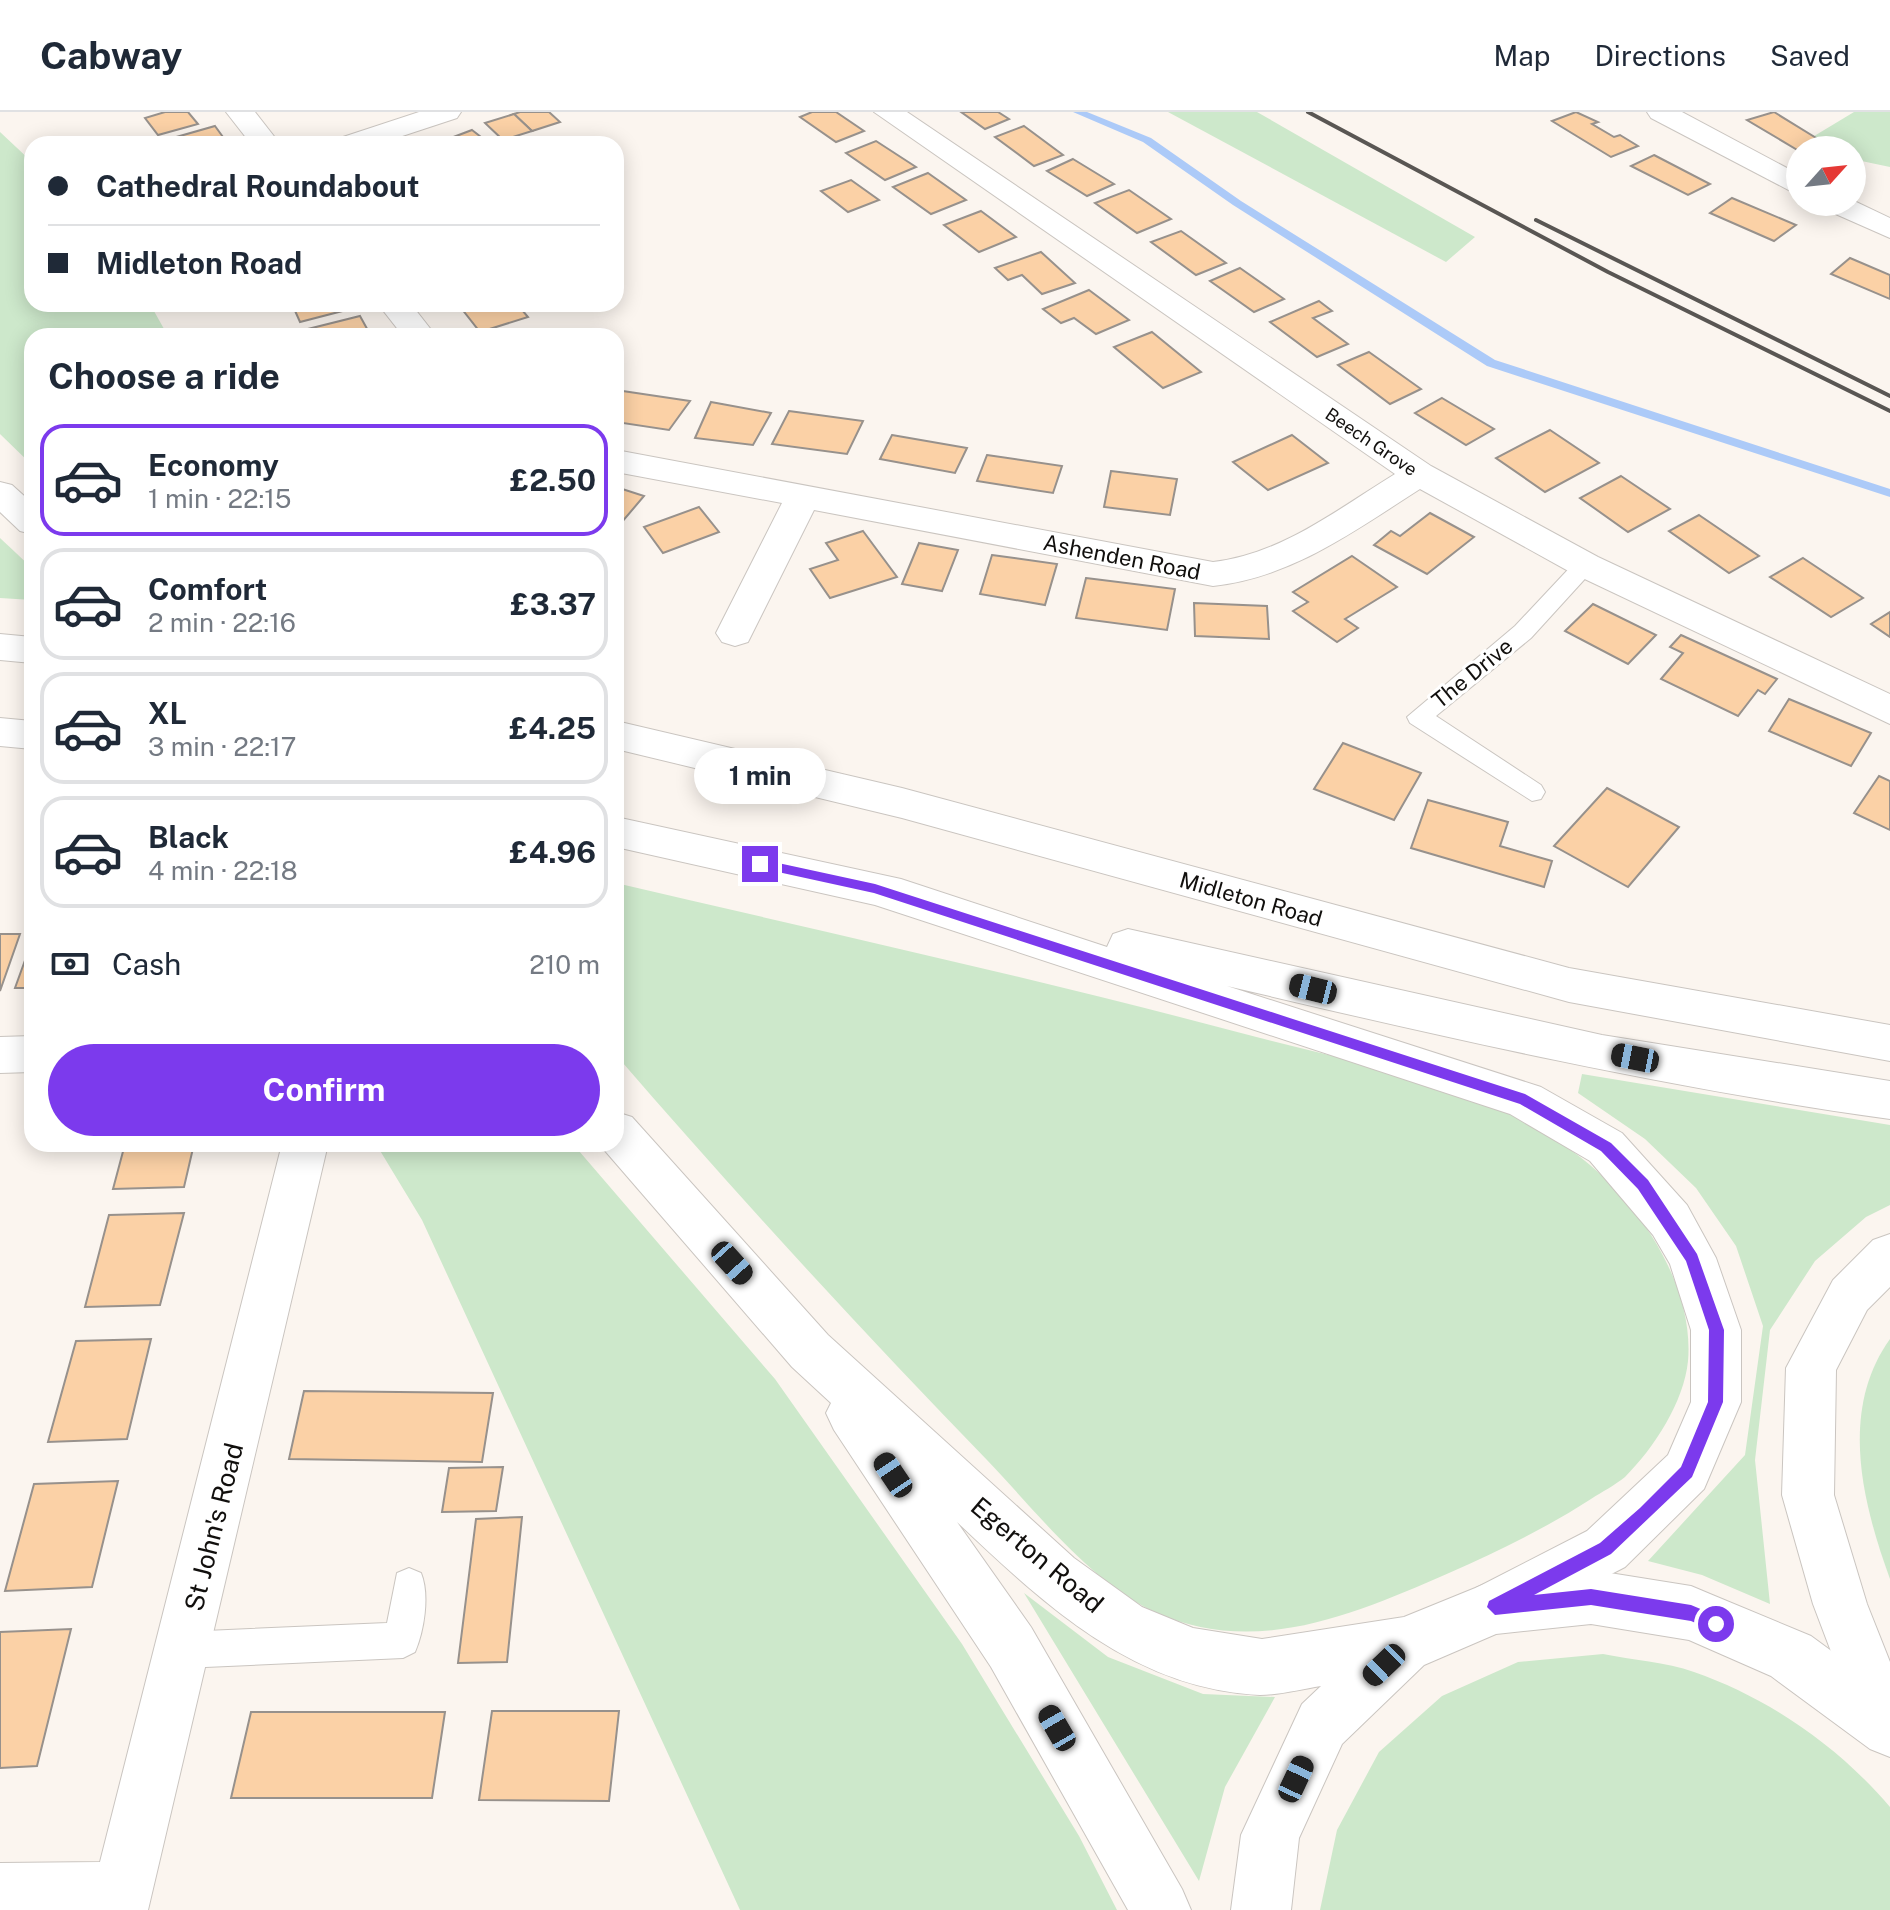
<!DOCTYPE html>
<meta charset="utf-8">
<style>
:root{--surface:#fff;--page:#f2f2f3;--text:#1f2937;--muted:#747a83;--line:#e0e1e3;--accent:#7c3aed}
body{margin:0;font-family:"Public Sans",sans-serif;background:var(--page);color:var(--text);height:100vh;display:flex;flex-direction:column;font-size:30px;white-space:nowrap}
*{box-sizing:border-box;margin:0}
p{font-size:26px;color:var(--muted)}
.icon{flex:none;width:44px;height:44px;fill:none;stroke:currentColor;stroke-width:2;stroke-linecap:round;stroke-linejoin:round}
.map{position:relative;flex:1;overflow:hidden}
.details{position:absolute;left:24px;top:216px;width:600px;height:824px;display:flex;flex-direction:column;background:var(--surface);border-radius:24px;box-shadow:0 4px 20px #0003}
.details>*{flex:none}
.hud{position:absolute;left:24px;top:24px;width:600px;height:176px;border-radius:24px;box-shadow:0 4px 20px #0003;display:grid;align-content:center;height:176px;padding:0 24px;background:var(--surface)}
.needle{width:52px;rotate:63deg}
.fabs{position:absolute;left:1786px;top:24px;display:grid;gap:16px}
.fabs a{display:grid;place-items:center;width:80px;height:80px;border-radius:50%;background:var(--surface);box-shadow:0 4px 20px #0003;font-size:40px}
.end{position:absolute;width:36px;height:36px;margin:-18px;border:10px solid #7c3aed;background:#fff;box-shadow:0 0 0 4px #fff}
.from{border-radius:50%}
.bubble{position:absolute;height:56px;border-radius:28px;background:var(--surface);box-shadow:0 4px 20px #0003;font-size:26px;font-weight:700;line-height:56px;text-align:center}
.car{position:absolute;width:24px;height:48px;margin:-24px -12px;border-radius:10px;box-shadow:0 0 6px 2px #0007;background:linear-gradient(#222 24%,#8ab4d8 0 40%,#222 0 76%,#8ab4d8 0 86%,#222 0)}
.hud b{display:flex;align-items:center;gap:28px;height:76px;font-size:30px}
.hud b+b{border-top:2px solid var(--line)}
.hud i{width:20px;height:20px;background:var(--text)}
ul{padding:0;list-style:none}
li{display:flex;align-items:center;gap:24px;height:112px;margin:0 16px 12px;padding:0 8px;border:4px solid var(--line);border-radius:24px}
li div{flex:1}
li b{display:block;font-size:30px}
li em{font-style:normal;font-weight:700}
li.selected{border-color:var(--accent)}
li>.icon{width:72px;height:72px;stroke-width:1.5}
h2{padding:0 24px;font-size:36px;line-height:96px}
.pay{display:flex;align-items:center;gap:20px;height:88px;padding:0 24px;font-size:30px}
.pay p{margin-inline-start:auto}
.action{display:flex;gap:16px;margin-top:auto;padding:16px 24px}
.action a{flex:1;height:92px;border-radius:48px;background:var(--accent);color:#fff;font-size:32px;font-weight:700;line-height:92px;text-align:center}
header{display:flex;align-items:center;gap:48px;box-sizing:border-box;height:112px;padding:0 40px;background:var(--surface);border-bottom:2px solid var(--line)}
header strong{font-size:38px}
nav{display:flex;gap:44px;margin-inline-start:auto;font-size:28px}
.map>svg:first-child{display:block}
.green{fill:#cde8cb}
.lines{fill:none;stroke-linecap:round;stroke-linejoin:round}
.stream{fill:#accaf8;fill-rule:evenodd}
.building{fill:#fbd1a6;stroke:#97918c;stroke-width:2}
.service-casing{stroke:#cac5c0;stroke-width:2}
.minor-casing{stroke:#cac5c0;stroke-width:2}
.tertiary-casing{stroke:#cac5c0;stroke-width:2}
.trunk-casing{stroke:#cac5c0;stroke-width:2}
.service{fill:#fff;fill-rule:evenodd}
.minor{fill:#fff;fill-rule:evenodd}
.tertiary{fill:#fff;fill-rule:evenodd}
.trunk{fill:#fff;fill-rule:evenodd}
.rail{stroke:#595653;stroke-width:4}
.route{fill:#7c3aed}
.labels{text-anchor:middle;stroke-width:6;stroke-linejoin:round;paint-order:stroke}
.far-street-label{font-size:18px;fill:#110f0d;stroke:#fff}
.street-label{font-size:22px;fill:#110f0d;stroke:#fff}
.near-street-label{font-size:26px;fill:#110f0d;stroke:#fff}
</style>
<header>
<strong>Cabway</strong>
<nav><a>Map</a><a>Directions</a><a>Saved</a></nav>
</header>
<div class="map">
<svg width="1890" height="1798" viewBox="0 0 1890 1798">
<rect width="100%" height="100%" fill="#fbf5ef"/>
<g class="green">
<path d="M1168 0H1257L1475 125 1446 150Z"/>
<path d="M1854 0H1890V55L1852 47V38L1796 35Z"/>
<path d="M0 20 32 50V192H150L168 224H32V353L0 322Z"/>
<path d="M0 426 32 456V488L0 486Z"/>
<path d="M616 771C825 820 1034 866 1241 921 1362 954 1503 974 1599 1061 1648 1105 1694 1180 1688 1249 1684 1290 1654 1336 1625 1365 1615 1373 1602 1380 1591 1387 1546 1416 1499 1439 1449 1461 1355 1502 1255 1546 1155 1500 1091 1471 1035 1398 987 1348 860 1217 736 1082 616 943Z"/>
<path d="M1582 962 1890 1013V1093L1866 1105 1815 1149 1770 1218 1755 1348 1770 1492 1702 1463 1648 1449 1745 1343 1763 1214 1736 1134 1696 1076 1645 1027 1578 981Z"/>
<path d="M376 1032H573L775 1267 962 1532 1079 1724 1117 1798H740L422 1108Z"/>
<path d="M1890 1227V1467C1862 1390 1839 1298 1890 1227Z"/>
<path d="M1024 1481 1108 1545 1203 1582 1275 1585 1225 1675 1199 1769Z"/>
<path d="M1603 1542C1632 1548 1666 1550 1694 1560 1769 1586 1839 1635 1890 1695V1798H1320L1337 1718 1379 1640 1442 1584 1518 1550Z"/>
</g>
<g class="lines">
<path class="stream" d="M1073 0H1087L1151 26 1241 89 1495 248 1890 377V385L1487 254 1233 93 1143 30Z"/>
</g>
<g class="building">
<path d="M165 0H188L198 12 158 23 145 6Z"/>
<path d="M520 0H549L560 10 532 19 514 2Z"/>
<path d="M812 0H836L864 19 836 30 800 5Z"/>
<path d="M961 0H998L1009 7 985 17Z"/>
<path d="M1576 0 1598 10 1592 12 1614 25 1620 23 1638 34 1611 45 1552 9Z"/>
<path d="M1774 0 1826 32 1799 39 1747 8Z"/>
<path d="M514 2 532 19 503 28 485 11Z"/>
<path d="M215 14 228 32H168L166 28Z"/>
<path d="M1024 14 1063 43 1034 54 995 25Z"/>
<path d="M472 18 490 32H435Z"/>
<path d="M876 29 916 55 885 68 846 41Z"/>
<path d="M1654 43 1710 72 1688 83 1631 54Z"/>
<path d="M1073 47 1114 72 1087 84 1047 59Z"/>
<path d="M928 61 966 88 931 102 893 75Z"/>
<path d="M851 68 879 88 848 100 821 79Z"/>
<path d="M1129 78 1171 107 1137 121 1095 91Z"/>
<path d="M1732 86 1796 113 1774 129 1710 101Z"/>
<path d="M981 99 1016 125 979 140 944 113Z"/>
<path d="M1181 119 1226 151 1196 163 1151 130Z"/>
<path d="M1041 140 1075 171 1042 182 1022 163 1008 168 995 156Z"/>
<path d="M1850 146 1890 163V187L1831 162Z"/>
<path d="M1240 156 1284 187 1254 200 1210 169Z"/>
<path d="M1089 178 1129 208 1096 222 1074 206 1061 211 1043 197Z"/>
<path d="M1319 189 1332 199 1313 206 1348 232 1317 245 1270 210Z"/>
<path d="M292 192H347L350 197 300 210Z"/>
<path d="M458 192H517L528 205 480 220Z"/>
<path d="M360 204 371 224H307L304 218Z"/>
<path d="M1152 220 1201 260 1163 276 1114 235Z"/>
<path d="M1369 240 1421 277 1390 292 1338 253Z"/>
<path d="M616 278 690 289 669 318 616 310Z"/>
<path d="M1442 286 1494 317 1466 333 1415 301Z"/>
<path d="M711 290 771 301 753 333 695 326Z"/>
<path d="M789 299 863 309 847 342 772 332Z"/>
<path d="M1550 318 1599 351 1545 380 1496 346Z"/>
<path d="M892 323 967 336 955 361 880 347Z"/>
<path d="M1292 323 1328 351 1268 378 1233 350Z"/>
<path d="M987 343 1062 354 1053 381 977 369Z"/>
<path d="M1111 359 1177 367 1170 403 1104 395Z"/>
<path d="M1621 364 1670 397 1628 420 1580 386Z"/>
<path d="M616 375 644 384 616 417Z"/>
<path d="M699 395 719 420 663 441 644 415Z"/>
<path d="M1430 401 1474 425 1427 462 1374 433 1391 419 1400 424Z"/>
<path d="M1699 403 1759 444 1729 461 1669 419Z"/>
<path d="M863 419 897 465 830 486 810 457 838 448 826 431Z"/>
<path d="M919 431 958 438 942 479 902 472Z"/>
<path d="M992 443 1057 452 1045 493 980 482Z"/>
<path d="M1352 444 1397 475 1345 507 1358 516 1337 530 1293 499 1308 490 1293 480Z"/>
<path d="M1803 446 1863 486 1831 505 1770 465Z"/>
<path d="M1086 466 1175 477 1167 518 1076 506Z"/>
<path d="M1194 491 1267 494 1269 527 1195 524Z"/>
<path d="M1593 492 1656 523 1628 552 1565 519Z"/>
<path d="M1890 500V525L1871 512Z"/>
<path d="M1681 523 1777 567 1765 582 1758 578 1738 604 1661 567 1683 541 1670 535Z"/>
<path d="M1789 587 1871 621 1851 654 1769 619Z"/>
<path d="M1343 631 1421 661 1394 708 1314 677Z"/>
<path d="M1879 664 1890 669V718L1854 701Z"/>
<path d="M1607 676 1679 715 1628 775 1554 734Z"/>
<path d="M1428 688 1508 710 1500 734 1552 749 1544 775 1411 736Z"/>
<path d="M0 822H20L0 879Z"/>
<path d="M32 829V876H15Z"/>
<path d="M125 1032H194L184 1075 113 1077Z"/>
<path d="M184 1101 160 1193 85 1195 109 1103Z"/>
<path d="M151 1227 127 1327 48 1330 76 1229Z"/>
<path d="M304 1279 493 1281 482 1350 289 1347Z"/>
<path d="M503 1355 496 1399 442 1400 449 1356Z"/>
<path d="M118 1369 92 1475 5 1479 34 1372Z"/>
<path d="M522 1405 507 1550 458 1551 476 1407Z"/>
<path d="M71 1517 37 1654 0 1656V1520Z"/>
<path d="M492 1599H619L609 1689 479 1688Z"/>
<path d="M251 1600H445L432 1686H231Z"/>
</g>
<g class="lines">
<g class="service-casing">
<g id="service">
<path d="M1585 445 1596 453 1593 458 1531 526 1436 604 1541 673 1545 680 1541 687 1532 689 1410 611 1407 605 1515 514 1577 448Z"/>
<path d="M409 1456 421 1461C430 1483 424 1519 415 1540L403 1546 183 1556 171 1550 165 1538 171 1526 183 1520 387 1511 397 1461Z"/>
</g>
</g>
<g class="minor-casing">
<g id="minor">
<path d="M226 0H255L280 32H251Z"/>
<path d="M419 0H461L457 6 378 32H336L340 26Z"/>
<path d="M874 0H907L1431 354 1598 445 1890 582V612L1572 461 1420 377C1354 419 1293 465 1213 474L814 398 748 530 735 534 722 530 716 521 782 391 616 360V338L1213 450C1282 442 1338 397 1395 362Z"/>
<path d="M378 192H411L436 224H403Z"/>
<path d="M32 924V960L0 961V925Z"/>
<path d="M282 1032H328L148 1798H0V1751L100 1750Z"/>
</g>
</g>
<g class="tertiary-casing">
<g id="tertiary">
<path d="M1647 0H1682L1800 63V84L1651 6Z"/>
<path d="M1852 88 1890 106V126L1822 96 1817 90Z"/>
<path d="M0 370 12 373 32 391V422L20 419 0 400Z"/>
<path d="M616 1000 632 1005 828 1223 1074 1446 1142 1495 1193 1516 1262 1527 1404 1505 1495 1468 1591 1458 1691 1474 1710 1482 1811 1524 1890 1582V1645L1870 1637 1771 1564 1689 1528 1591 1512 1496 1522 1424 1553 1342 1632 1299 1726 1291 1798H1231L1241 1723 1302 1592 1321 1574C1302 1577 1280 1583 1260 1583 1133 1577 1044 1492 957 1410L1031 1515 1182 1777 1191 1798H1128L991 1555 834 1318 826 1301 831 1291 792 1255 600 1033 616 1032Z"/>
</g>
</g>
<g class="trunk-casing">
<g id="trunk">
<path d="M0 522 32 525V551L0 548Z"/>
<path d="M0 606 32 609V637L0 634Z"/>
<path d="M616 609 902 676 1569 856 1890 913V949L1569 890 902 706 616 637Z"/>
<path d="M616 705 901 767 1107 835 1113 822 1128 817 1602 923 1890 969V1007C1666 976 1447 926 1227 874L1541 975 1622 1021 1687 1093 1716 1146 1741 1218V1290L1704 1377 1625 1455 1495 1522 1476 1514 1468 1495 1476 1476 1587 1419 1668 1343 1691 1290V1218L1670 1152 1653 1123 1590 1049 1510 1002 875 793 616 735Z"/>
<path d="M1890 1122V1175L1867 1198 1836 1258 1834 1383 1867 1492 1890 1550V1639L1886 1640 1866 1632 1813 1492 1782 1383 1786 1256 1833 1168 1873 1128Z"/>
</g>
</g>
<use href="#service" class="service"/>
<use href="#minor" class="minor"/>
<use href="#tertiary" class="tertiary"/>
<use href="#trunk" class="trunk"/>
<g class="rail">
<path d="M1308 0 1608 160 1890 299"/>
<path d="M1536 108 1890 284"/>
</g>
</g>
<path class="route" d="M760 747 875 772 1525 982 1611 1031 1648 1068 1697 1142 1724 1218 1723 1290 1692 1365 1611 1442 1534 1483 1591 1477 1691 1493 1722 1506V1518L1716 1520 1691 1509 1591 1493 1495 1503 1487 1495 1489 1489 1600 1431 1640 1396 1681 1355 1708 1290 1709 1218 1686 1149 1638 1077 1601 1039 1520 992 874 781 755 755 754 752Z"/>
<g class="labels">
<g class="far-street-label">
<text transform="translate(1371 330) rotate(34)" y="6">Beech Grove</text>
</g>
<g class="street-label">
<text transform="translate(1122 445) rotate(11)" y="8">Ashenden Road</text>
<text transform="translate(1472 561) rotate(-39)" y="8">The Drive</text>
<text transform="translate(1251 787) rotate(16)" y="8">Midleton Road</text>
</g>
<g class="near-street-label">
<text transform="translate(214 1415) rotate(-76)" y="9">St John's Road</text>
<text transform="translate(1037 1443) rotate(40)" y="9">Egerton Road</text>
</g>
</g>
</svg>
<div class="fabs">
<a><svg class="needle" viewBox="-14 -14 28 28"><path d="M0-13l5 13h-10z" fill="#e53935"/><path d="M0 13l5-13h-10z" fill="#747a83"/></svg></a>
</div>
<i class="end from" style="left:1716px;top:1512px"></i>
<i class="end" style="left:760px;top:752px"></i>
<div class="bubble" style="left:694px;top:636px;width:132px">1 min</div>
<i class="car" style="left:1313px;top:877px;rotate:284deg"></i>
<i class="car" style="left:1635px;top:946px;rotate:281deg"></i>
<i class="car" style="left:732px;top:1151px;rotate:138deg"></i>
<i class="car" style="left:893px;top:1363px;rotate:326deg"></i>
<i class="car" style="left:1384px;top:1553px;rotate:226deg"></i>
<i class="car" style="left:1057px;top:1616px;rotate:330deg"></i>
<i class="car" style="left:1296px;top:1667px;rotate:25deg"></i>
<div class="hud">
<b><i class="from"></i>Cathedral Roundabout</b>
<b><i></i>Midleton Road</b>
</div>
<section class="details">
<h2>Choose a ride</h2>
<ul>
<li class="selected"><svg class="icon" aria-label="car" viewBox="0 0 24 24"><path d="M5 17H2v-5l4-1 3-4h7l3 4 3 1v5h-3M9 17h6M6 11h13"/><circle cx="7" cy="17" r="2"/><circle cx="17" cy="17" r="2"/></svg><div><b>Economy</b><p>1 min · 22:15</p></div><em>£2.50</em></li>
<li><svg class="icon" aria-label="car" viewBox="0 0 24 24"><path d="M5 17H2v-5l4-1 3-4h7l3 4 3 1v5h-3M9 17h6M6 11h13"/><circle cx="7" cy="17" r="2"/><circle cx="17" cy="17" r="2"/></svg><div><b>Comfort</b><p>2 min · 22:16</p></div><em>£3.37</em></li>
<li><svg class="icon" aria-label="car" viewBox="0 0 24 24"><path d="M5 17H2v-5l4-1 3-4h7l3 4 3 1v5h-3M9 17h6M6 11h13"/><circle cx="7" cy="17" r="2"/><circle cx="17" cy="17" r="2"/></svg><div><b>XL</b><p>3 min · 22:17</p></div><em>£4.25</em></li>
<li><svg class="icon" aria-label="car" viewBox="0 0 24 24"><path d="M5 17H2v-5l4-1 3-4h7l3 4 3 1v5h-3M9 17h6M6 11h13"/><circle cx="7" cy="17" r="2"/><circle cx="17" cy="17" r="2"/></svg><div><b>Black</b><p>4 min · 22:18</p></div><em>£4.96</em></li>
</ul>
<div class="pay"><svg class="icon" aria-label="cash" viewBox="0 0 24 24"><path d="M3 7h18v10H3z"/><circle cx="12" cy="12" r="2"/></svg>Cash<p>210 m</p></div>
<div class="action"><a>Confirm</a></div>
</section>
</div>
